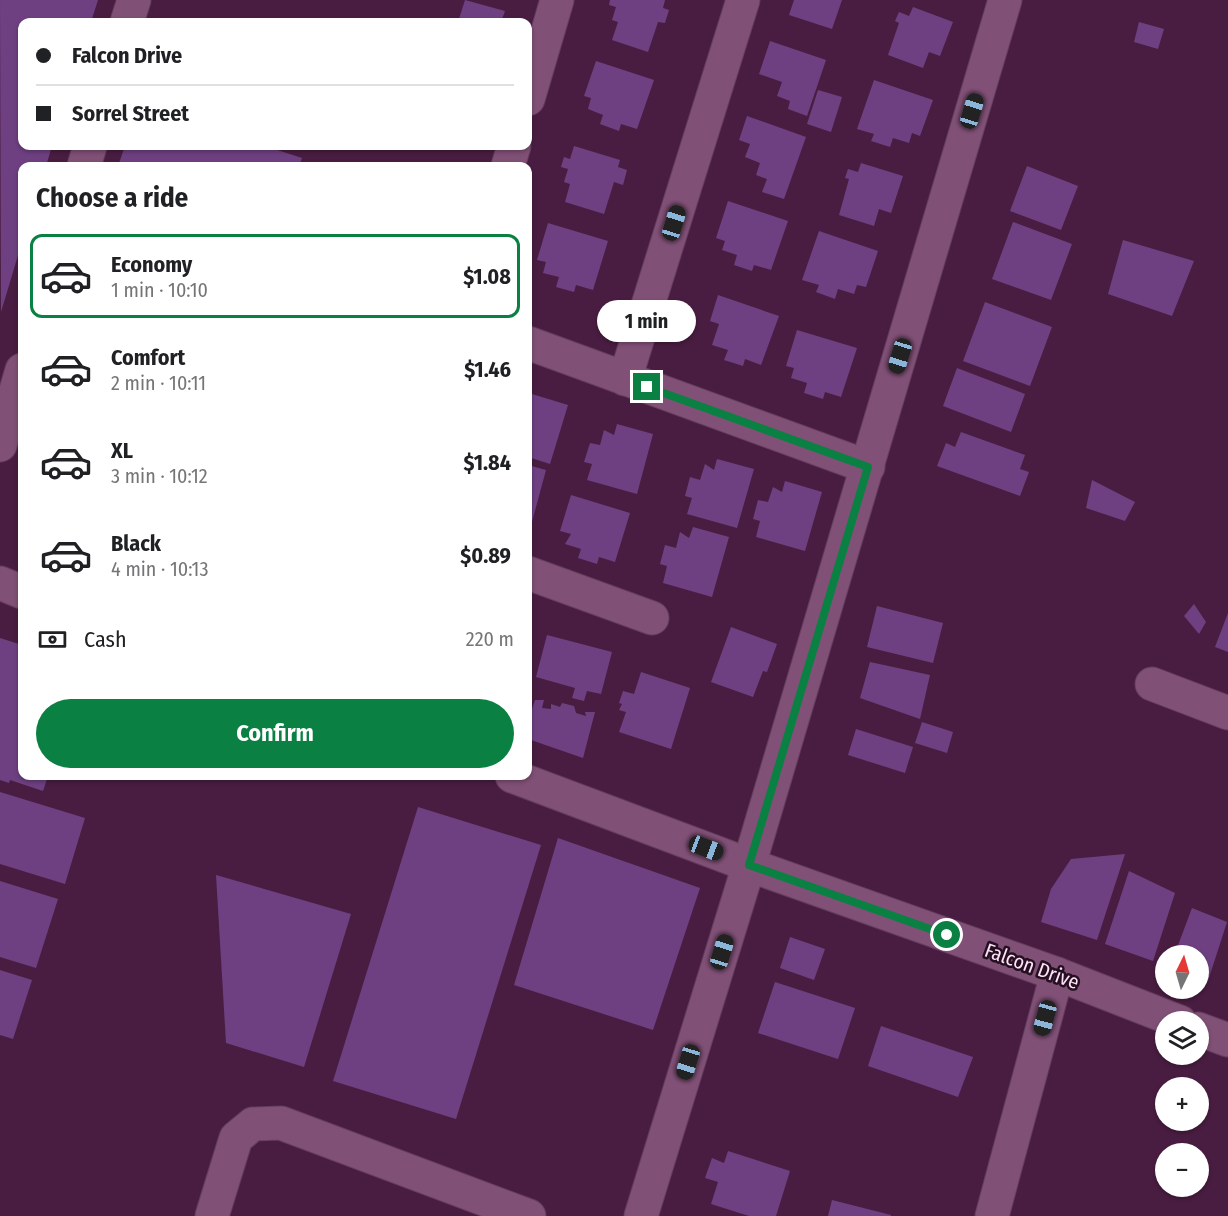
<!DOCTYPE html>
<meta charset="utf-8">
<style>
:root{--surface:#fff;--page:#f2f2f2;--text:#202124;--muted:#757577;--line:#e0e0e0;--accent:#0b8043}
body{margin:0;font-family:"Fira Sans Condensed",sans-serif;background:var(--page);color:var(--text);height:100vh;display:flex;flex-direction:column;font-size:22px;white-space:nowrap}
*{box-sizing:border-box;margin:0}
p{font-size:20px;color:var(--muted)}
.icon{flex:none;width:33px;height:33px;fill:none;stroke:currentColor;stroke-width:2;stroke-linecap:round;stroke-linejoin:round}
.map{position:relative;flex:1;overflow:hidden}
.drawer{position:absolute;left:18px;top:162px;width:514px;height:618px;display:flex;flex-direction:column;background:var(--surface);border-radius:12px;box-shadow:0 2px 4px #0004}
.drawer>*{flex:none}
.hud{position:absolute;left:18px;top:18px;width:514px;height:132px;border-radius:12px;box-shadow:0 2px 4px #0004;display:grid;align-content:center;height:132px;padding:0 18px;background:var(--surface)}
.needle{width:39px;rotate:5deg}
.controls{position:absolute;left:1155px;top:945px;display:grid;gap:12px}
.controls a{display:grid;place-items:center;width:54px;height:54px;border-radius:50%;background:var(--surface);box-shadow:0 2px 4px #0004;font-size:30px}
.end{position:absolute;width:27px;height:27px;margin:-14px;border:8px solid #0b8043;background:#fff;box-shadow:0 0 0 3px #fff}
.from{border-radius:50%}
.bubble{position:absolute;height:42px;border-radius:21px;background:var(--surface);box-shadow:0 2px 4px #0004;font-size:20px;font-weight:700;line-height:42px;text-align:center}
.car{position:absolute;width:18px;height:36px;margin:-18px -9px;border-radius:8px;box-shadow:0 0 4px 2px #0007;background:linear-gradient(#222 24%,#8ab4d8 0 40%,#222 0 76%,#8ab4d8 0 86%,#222 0)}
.hud b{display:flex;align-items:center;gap:21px;height:57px;font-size:22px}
.hud b+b{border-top:2px solid var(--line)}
.hud i{width:15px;height:15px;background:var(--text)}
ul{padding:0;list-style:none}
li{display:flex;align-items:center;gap:18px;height:84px;margin:0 12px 9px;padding:0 6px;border:3px solid transparent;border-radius:12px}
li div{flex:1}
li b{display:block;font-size:22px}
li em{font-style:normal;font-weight:700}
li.on{border-color:var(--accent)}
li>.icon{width:54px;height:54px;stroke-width:1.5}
h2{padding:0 18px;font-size:27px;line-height:72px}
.pay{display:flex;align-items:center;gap:15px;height:66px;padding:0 18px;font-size:22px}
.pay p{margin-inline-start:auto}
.cta{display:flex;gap:12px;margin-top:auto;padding:12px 18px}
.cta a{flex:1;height:69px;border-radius:36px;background:var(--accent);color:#fff;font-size:24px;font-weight:700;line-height:69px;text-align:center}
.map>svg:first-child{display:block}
.building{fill:#6e4081}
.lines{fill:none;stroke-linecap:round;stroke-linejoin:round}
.minor-casing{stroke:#643d5d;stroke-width:35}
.minor{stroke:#805076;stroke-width:33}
.route{stroke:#0b8043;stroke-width:8}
.labels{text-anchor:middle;stroke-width:5;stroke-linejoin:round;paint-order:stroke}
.street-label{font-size:20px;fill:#ffe2f8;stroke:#241020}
</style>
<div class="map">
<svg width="1228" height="1216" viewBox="0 0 1228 1216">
<rect width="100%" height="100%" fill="#491d41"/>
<g class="building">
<path d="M0 0H98L91 22H22V146H52L46 166H22V242L1 312Z"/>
<path d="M465 0 505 11 501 22H458Z"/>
<path d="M610 0H665L663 8 669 10 665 23 658 22 648 52 612 40 618 22 612 20 616 7 609 5Z"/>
<path d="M794 0H842L832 29 789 15Z"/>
<path d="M913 7 953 22 940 56 929 52 923 68 888 55 899 23 895 21 899 12 909 16Z"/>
<path d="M1139 22 1164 29 1158 49 1134 42Z"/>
<path d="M770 41 826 60 807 116 788 109 790 101 777 96 782 82 759 74Z"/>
<path d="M596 61 654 80 637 129 621 124 619 131 600 124 603 115 588 109 591 98 584 96Z"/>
<path d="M874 80 933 100 920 136 912 133 909 143 893 138 890 147 871 141 874 134 857 129Z"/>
<path d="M818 90 842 97 831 132 807 124Z"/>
<path d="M747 116 806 137 784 199 762 192 767 179 756 175 760 163 745 157 750 144 739 140Z"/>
<path d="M125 146H265L302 158 299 166H118Z"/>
<path d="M574 146 620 160 618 167 627 170 623 185 614 182 604 214 565 202 570 184 564 182 568 169 561 167 564 157 570 159Z"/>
<path d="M861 163 903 176 891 213 879 209 874 226 839 215 849 179 845 178 848 169 858 172Z"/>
<path d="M1027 166 1078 186 1061 230 1010 211Z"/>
<path d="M728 201 788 221 771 270 754 265 752 271 734 265 737 255 722 250 725 241 716 238Z"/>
<path d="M1013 222 1072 244 1051 300 992 279Z"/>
<path d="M548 223 608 241 593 290 576 285 574 292 556 287 559 277 543 273 546 262 537 260Z"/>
<path d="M819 231 878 251 866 287 857 285 854 294 838 289 835 299 816 292 819 285 802 280Z"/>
<path d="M1123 240 1194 261 1172 316 1108 294Z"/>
<path d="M718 295 779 316 761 365 745 359 743 366 724 360 728 350 712 345 719 324 710 321Z"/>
<path d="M985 302 1052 327 1030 386 963 361Z"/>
<path d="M797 330 857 348 841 397 825 392 823 399 804 393 807 383 791 378 794 368 786 366Z"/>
<path d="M957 368 1025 394 1011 432 943 406Z"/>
<path d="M532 394 568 405 550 464 528 457V406Z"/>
<path d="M617 424 653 434 637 494 587 480 592 464 584 462 590 443 600 445 604 430 614 435Z"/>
<path d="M961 432 1025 455 1020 469 1029 472 1020 496 937 466 946 443 955 447Z"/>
<path d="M717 459 754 469 737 528 687 514 692 498 685 496 690 477 700 480 705 464 714 470Z"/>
<path d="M528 465 546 470 529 533H528Z"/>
<path d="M1092 480 1135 502 1125 521 1086 508Z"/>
<path d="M785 481 822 492 805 551 756 537 760 521 753 519 758 500 768 502 773 487 782 492Z"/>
<path d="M571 495 630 513 615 562 599 557 597 564 578 558 581 549 565 544 571 534 560 531Z"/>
<path d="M693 527 729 537 712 597 663 583 667 566 660 564 665 545 676 548 680 532 689 538Z"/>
<path d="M1194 604 1206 622 1199 634 1184 616Z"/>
<path d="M877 606 943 623 933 663 867 647Z"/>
<path d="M1228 613V652L1215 647Z"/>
<path d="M731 627 777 644 767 672 763 671 753 697 711 682Z"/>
<path d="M547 635 612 652 601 694 587 691 584 701 572 698 575 688 536 677Z"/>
<path d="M0 638 22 645V776H48L43 791 10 780 9 783 0 780Z"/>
<path d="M870 662 930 675 920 719 860 698Z"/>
<path d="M641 672 690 688 671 749 619 732 626 712 619 710 622 704 619 703 623 691 634 694Z"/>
<path d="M535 700H544L542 708 551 709V704L560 707 562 703 574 706 576 713 586 716 585 712H595L583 758 528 739V721Z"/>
<path d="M922 722 953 732 947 753 915 743Z"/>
<path d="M856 729 913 747 905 773 848 755Z"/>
<path d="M0 792 85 818 65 884 0 864Z"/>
<path d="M418 807 541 845 456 1119 333 1081Z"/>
<path d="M558 838 700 888 653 1030 514 985Z"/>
<path d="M1125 854 1097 940 1041 922 1051 889 1071 859Z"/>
<path d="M1129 871 1175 893 1153 961 1105 944Z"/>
<path d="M216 875 351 914 304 1067 226 1043Z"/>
<path d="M0 881 58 899 36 968 0 957Z"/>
<path d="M1192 908 1227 922 1208 981 1198 977V956H1174Z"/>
<path d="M790 937 825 949 814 980 780 968Z"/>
<path d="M0 970 32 980 13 1039 0 1035Z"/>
<path d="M775 982 855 1008 838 1059 758 1033Z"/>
<path d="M881 1026 973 1057 958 1097 868 1066Z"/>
<path d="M728 1151 790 1171 776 1216H749L711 1204 718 1182 705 1178 712 1158 724 1163Z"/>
<path d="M832 1200 891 1215V1216H828Z"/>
</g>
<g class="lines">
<g class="minor-casing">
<g id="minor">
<path d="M127 22 134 0"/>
<path d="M528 99 557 0"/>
<path d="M84 166 90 146"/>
<path d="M508 166 514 146"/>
<path d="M528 343 868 467"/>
<path d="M625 379 743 0"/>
<path d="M0 445 22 370"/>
<path d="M528 573 652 618"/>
<path d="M0 583 22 592"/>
<path d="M1152 684 1228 713"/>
<path d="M512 776 749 865 1057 974 1180 1022"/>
<path d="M1198 1029 1228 1040"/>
<path d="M212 1216 236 1138 253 1124 281 1123 529 1216"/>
<path d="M641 1216 749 865 1005 0"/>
<path d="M992 1216 1057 974"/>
</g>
</g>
<use href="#minor" class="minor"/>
</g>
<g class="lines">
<path class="route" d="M647 387 868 467 749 865 947 935"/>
</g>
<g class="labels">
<g class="street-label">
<text transform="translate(1032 966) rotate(20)" y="7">Falcon Drive</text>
</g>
</g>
</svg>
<div class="controls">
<a><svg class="needle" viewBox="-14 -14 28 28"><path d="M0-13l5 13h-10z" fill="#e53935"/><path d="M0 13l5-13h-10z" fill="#757577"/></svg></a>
<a><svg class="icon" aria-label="layers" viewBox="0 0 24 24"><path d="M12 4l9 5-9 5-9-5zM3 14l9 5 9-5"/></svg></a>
<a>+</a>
<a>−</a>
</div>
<i class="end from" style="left:947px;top:935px"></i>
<i class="end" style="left:647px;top:387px"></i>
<div class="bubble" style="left:597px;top:300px;width:99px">1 min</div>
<i class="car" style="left:972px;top:111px;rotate:17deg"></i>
<i class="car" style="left:674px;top:223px;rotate:17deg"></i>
<i class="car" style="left:900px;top:356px;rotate:197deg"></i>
<i class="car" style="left:706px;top:848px;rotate:111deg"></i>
<i class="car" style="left:722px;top:952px;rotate:17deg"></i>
<i class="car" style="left:1045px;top:1018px;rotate:195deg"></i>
<i class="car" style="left:688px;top:1062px;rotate:197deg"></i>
<div class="hud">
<b><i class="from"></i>Falcon Drive</b>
<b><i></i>Sorrel Street</b>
</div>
<section class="drawer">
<h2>Choose a ride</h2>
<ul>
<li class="on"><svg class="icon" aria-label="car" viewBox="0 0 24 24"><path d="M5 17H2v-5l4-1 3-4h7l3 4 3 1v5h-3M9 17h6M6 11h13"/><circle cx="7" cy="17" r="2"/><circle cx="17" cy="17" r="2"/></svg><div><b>Economy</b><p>1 min · 10:10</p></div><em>$1.08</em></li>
<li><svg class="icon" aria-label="car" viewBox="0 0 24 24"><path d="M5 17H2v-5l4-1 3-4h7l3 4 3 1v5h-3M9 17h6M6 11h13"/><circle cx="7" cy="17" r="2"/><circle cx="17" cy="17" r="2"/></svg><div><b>Comfort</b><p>2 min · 10:11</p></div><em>$1.46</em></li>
<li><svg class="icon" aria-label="car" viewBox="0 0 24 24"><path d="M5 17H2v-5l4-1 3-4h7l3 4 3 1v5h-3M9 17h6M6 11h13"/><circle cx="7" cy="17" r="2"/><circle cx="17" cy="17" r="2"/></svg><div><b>XL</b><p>3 min · 10:12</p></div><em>$1.84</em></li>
<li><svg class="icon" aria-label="car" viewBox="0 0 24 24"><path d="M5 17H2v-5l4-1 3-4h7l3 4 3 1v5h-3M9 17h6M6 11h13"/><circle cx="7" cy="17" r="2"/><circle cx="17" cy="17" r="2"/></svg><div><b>Black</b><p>4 min · 10:13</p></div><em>$0.89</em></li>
</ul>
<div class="pay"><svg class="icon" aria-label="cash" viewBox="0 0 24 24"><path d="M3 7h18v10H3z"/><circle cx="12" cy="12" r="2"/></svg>Cash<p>220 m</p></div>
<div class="cta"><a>Confirm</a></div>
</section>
</div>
